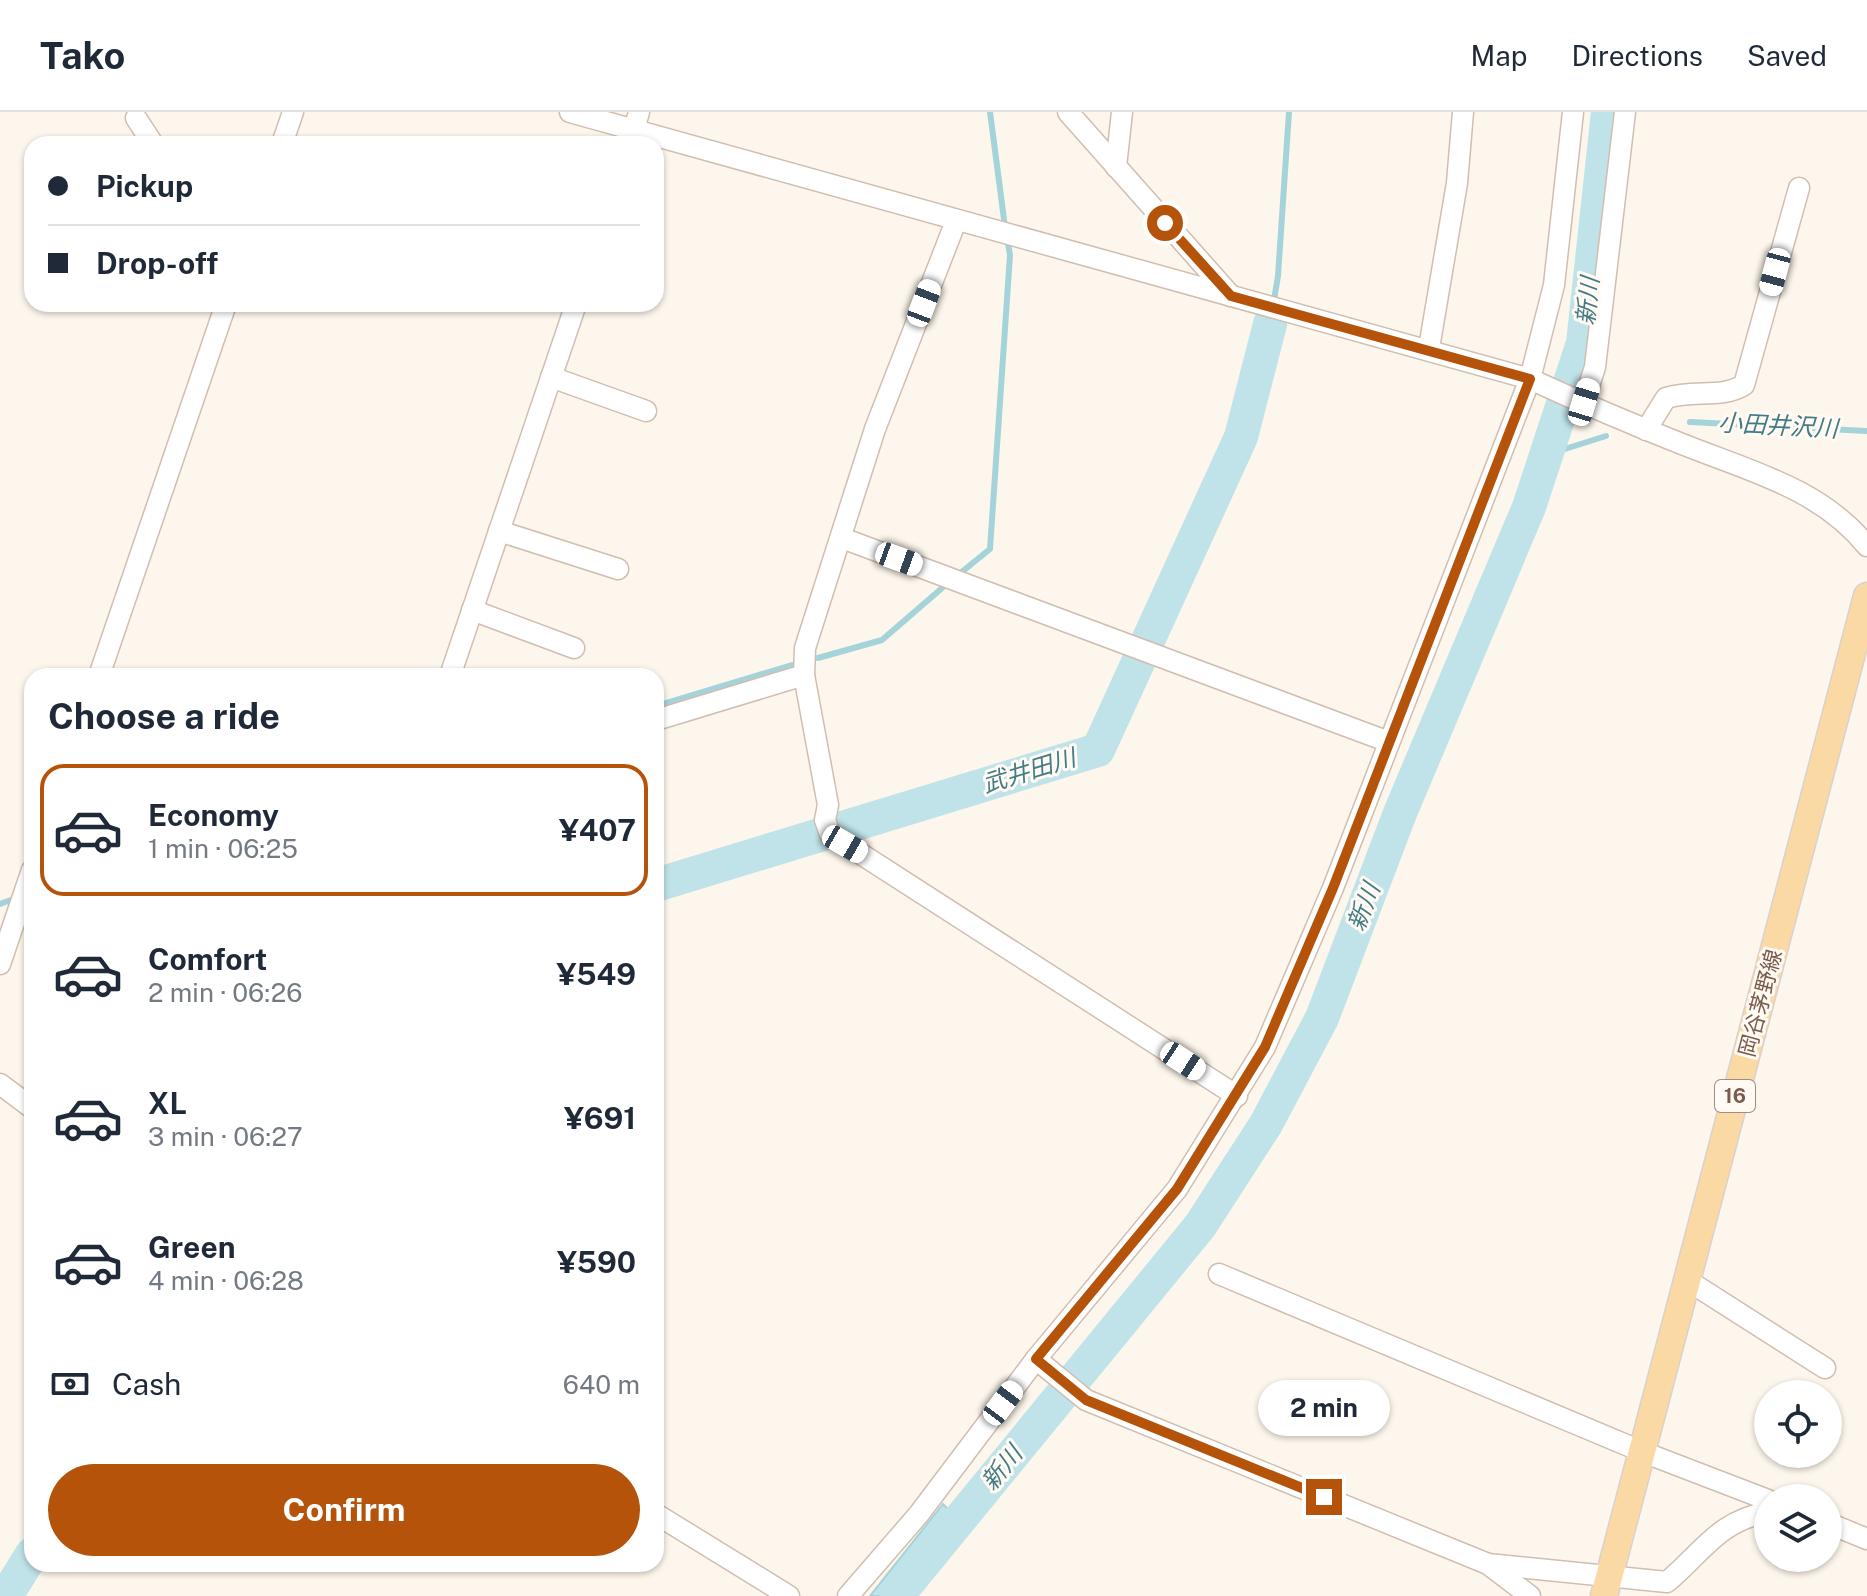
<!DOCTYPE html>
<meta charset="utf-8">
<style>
:root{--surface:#fff;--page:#f2f2f3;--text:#1f2937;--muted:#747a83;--line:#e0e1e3;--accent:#b45309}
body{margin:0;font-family:"Public Sans","Noto Sans JP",sans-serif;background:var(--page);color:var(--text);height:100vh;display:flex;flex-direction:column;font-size:30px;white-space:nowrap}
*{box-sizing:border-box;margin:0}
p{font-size:26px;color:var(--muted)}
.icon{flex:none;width:44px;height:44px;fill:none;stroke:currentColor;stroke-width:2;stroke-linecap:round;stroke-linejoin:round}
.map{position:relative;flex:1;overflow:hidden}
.side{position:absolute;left:24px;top:556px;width:640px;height:904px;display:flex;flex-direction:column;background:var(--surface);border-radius:24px;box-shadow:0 2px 6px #0004}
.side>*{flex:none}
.guide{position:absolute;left:24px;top:24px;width:640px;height:176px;border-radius:24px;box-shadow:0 2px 6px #0004;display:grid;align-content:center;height:176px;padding:0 24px;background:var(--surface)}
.fabs{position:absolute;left:1754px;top:1268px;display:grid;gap:16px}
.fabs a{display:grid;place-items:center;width:88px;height:88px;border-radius:50%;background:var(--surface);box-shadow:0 2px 6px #0004;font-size:40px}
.end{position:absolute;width:36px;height:36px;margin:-18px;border:10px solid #b45309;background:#fff;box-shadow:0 0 0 4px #fff}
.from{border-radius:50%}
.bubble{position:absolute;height:56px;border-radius:28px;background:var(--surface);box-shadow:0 2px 6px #0004;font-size:26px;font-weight:700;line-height:56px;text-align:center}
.car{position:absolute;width:24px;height:48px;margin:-24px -12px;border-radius:10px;box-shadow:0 0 6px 2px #0007;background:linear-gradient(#fff 24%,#345 0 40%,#fff 0 76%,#345 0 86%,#fff 0)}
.guide b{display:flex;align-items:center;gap:28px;height:76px;font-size:30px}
.guide b+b{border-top:2px solid var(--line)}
.guide i{width:20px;height:20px;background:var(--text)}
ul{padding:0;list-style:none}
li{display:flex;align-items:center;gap:24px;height:132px;margin:0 16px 12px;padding:0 8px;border:4px solid transparent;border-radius:24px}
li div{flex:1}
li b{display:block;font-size:30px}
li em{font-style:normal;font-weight:700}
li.active{border-color:var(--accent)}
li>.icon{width:72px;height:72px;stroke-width:1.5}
h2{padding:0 24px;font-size:36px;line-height:96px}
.pay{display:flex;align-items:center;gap:20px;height:88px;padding:0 24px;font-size:30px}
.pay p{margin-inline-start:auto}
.primary-button{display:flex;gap:16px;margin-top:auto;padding:16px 24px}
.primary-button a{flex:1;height:92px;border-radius:48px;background:var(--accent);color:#fff;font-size:32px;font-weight:700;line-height:92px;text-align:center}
header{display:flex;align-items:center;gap:48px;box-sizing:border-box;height:112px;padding:0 40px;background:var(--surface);border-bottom:2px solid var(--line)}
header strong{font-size:38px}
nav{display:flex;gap:44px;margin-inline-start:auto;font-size:28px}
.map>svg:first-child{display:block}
.water{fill:#bfe3e8;stroke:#a5d3da;stroke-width:2}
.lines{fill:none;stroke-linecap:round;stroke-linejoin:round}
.stream{stroke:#a5d3da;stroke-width:6}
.river{stroke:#bfe3e8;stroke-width:34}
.minor-casing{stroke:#d1beb0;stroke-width:23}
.major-casing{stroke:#dad1cd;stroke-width:29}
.minor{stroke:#fff;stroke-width:20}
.major{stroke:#fbd9a5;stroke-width:26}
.route{stroke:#b45309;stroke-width:10}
.labels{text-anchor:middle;stroke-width:6;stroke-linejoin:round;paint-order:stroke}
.shield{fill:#fffaf3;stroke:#a28b7f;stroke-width:2}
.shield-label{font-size:20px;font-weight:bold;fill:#7a5c4d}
.street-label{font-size:22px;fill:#7a5c4d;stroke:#fffaf3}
.water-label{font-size:24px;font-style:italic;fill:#437c86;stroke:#fffaf3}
</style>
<header>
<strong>Tako</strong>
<nav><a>Map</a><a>Directions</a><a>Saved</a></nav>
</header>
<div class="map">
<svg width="1867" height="1484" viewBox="0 0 1867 1484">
<rect width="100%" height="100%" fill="#fdf6ec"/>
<path class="water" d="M943 1392 965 1416 910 1484H870Z"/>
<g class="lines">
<g class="stream">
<path d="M990 0 1005 115"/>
<path d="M1270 212 1278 164 1289 0"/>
<path d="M1690 310 1867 319"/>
<path d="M1546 343 1606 324"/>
<path d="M958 463 990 437 1010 143 1007 126"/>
<path d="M818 546 882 528 949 470"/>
<path d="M656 594 792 553"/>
<path d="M0 792 11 788"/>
</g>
<g class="river">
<path d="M656 773 1098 638 1241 325 1270 212"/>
<path d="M6 1484 32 1442"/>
<path d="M897 1484 1200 1114 1266 1012 1322 906 1400 701 1529 395 1583 231 1608 0"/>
</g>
<g class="minor-casing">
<g id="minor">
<path d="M570 0 1530 267C1580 290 1631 312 1682 332 1749 359 1820 376 1867 434"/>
<path d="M1068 0 1231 184"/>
<path d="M136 6 153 32"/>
<path d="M282 32 293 0"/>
<path d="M630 32 639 0"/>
<path d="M1116 55 1122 0"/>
<path d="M956 109 875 317 805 536 804 563 828 693 825 708 830 722 1237 984"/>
<path d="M1429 236 1457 71 1463 0"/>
<path d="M551 265 646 299"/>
<path d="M1584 290 1595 255 1625 0"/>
<path d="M1646 318 1666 286C1695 277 1720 287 1744 273L1799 76"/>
<path d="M499 419 618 457"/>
<path d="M842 426 1389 630"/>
<path d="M472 498 574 536"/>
<path d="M99 564 226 192"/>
<path d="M450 564 576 192"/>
<path d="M656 608 804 563"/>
<path d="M0 852 32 758"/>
<path d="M0 972 32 996"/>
<path d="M1219 1162 1643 1340 1768 1388"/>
<path d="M1687 1168 1825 1256"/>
<path d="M1036 1247 1086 1288 1488 1452 1530 1484"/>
<path d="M656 1402 789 1484"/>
<path d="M1828 1411 1867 1427"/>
<path d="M1488 1452 1667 1470C1703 1440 1718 1409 1768 1400"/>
<path d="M848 1484 919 1402 1036 1247 1177 1077 1265 935 1333 776 1530 267 1554 173 1573 0"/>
</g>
</g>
<g class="major-casing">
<path id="major" d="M1604 1484 1867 484"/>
</g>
<use href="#minor" class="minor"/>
<use href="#major" class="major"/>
</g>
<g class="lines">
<path class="route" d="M1165 111 1231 184 1530 267 1333 776 1265 935 1177 1077 1036 1247 1086 1288 1324 1385"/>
</g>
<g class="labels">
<rect class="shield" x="1715" y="968" width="40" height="32" rx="6"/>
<g class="shield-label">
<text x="1735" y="991">16</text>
</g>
<g class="street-label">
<text transform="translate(1760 891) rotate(-75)" y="8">岡谷茅野線</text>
</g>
<g class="water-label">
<text transform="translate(1588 189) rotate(-84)" y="8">新川</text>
<text transform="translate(1778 314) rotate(3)" y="8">小田井沢川</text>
<text transform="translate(1029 659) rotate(-17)" y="8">武井田川</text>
<text transform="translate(1364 795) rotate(-69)" y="8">新川</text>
<text transform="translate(1002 1356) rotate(-51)" y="8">新川</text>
</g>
</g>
</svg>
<div class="fabs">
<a><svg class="icon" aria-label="locate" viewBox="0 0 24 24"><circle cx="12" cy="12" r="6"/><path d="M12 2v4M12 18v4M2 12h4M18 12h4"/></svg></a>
<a><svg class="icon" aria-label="layers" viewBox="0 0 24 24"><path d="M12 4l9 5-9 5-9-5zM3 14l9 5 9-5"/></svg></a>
</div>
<i class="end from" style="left:1165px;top:111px"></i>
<i class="end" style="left:1324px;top:1385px"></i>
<div class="bubble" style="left:1258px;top:1268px;width:132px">2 min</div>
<i class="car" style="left:1775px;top:160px;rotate:195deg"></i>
<i class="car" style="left:924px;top:191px;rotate:21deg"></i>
<i class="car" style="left:1584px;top:290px;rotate:17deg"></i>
<i class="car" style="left:899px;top:447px;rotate:110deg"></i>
<i class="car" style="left:845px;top:732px;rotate:120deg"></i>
<i class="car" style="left:1183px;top:949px;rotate:123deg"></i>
<i class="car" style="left:1003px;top:1291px;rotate:37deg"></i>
<div class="guide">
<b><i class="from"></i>Pickup</b>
<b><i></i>Drop-off</b>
</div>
<section class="side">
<h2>Choose a ride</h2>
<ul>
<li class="active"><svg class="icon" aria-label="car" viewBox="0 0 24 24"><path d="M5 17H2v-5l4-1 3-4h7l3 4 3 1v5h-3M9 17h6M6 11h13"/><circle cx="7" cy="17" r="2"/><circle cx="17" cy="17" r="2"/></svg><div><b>Economy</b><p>1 min · 06:25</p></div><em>¥407</em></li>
<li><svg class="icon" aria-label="car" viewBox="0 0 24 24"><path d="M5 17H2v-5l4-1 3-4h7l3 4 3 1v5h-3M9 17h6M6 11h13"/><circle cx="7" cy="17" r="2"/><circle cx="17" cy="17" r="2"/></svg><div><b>Comfort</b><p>2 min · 06:26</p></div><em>¥549</em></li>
<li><svg class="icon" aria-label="car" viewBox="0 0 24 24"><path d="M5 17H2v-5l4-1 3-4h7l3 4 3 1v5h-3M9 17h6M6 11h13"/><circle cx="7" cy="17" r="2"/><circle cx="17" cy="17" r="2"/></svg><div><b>XL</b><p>3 min · 06:27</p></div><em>¥691</em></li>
<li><svg class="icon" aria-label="car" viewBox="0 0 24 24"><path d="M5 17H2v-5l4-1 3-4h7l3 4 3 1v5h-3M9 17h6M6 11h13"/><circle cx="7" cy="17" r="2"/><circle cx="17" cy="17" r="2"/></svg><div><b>Green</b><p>4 min · 06:28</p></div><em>¥590</em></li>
</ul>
<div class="pay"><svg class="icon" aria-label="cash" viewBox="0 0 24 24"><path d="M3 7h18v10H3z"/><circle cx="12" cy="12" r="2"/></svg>Cash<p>640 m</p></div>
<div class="primary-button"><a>Confirm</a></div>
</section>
</div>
